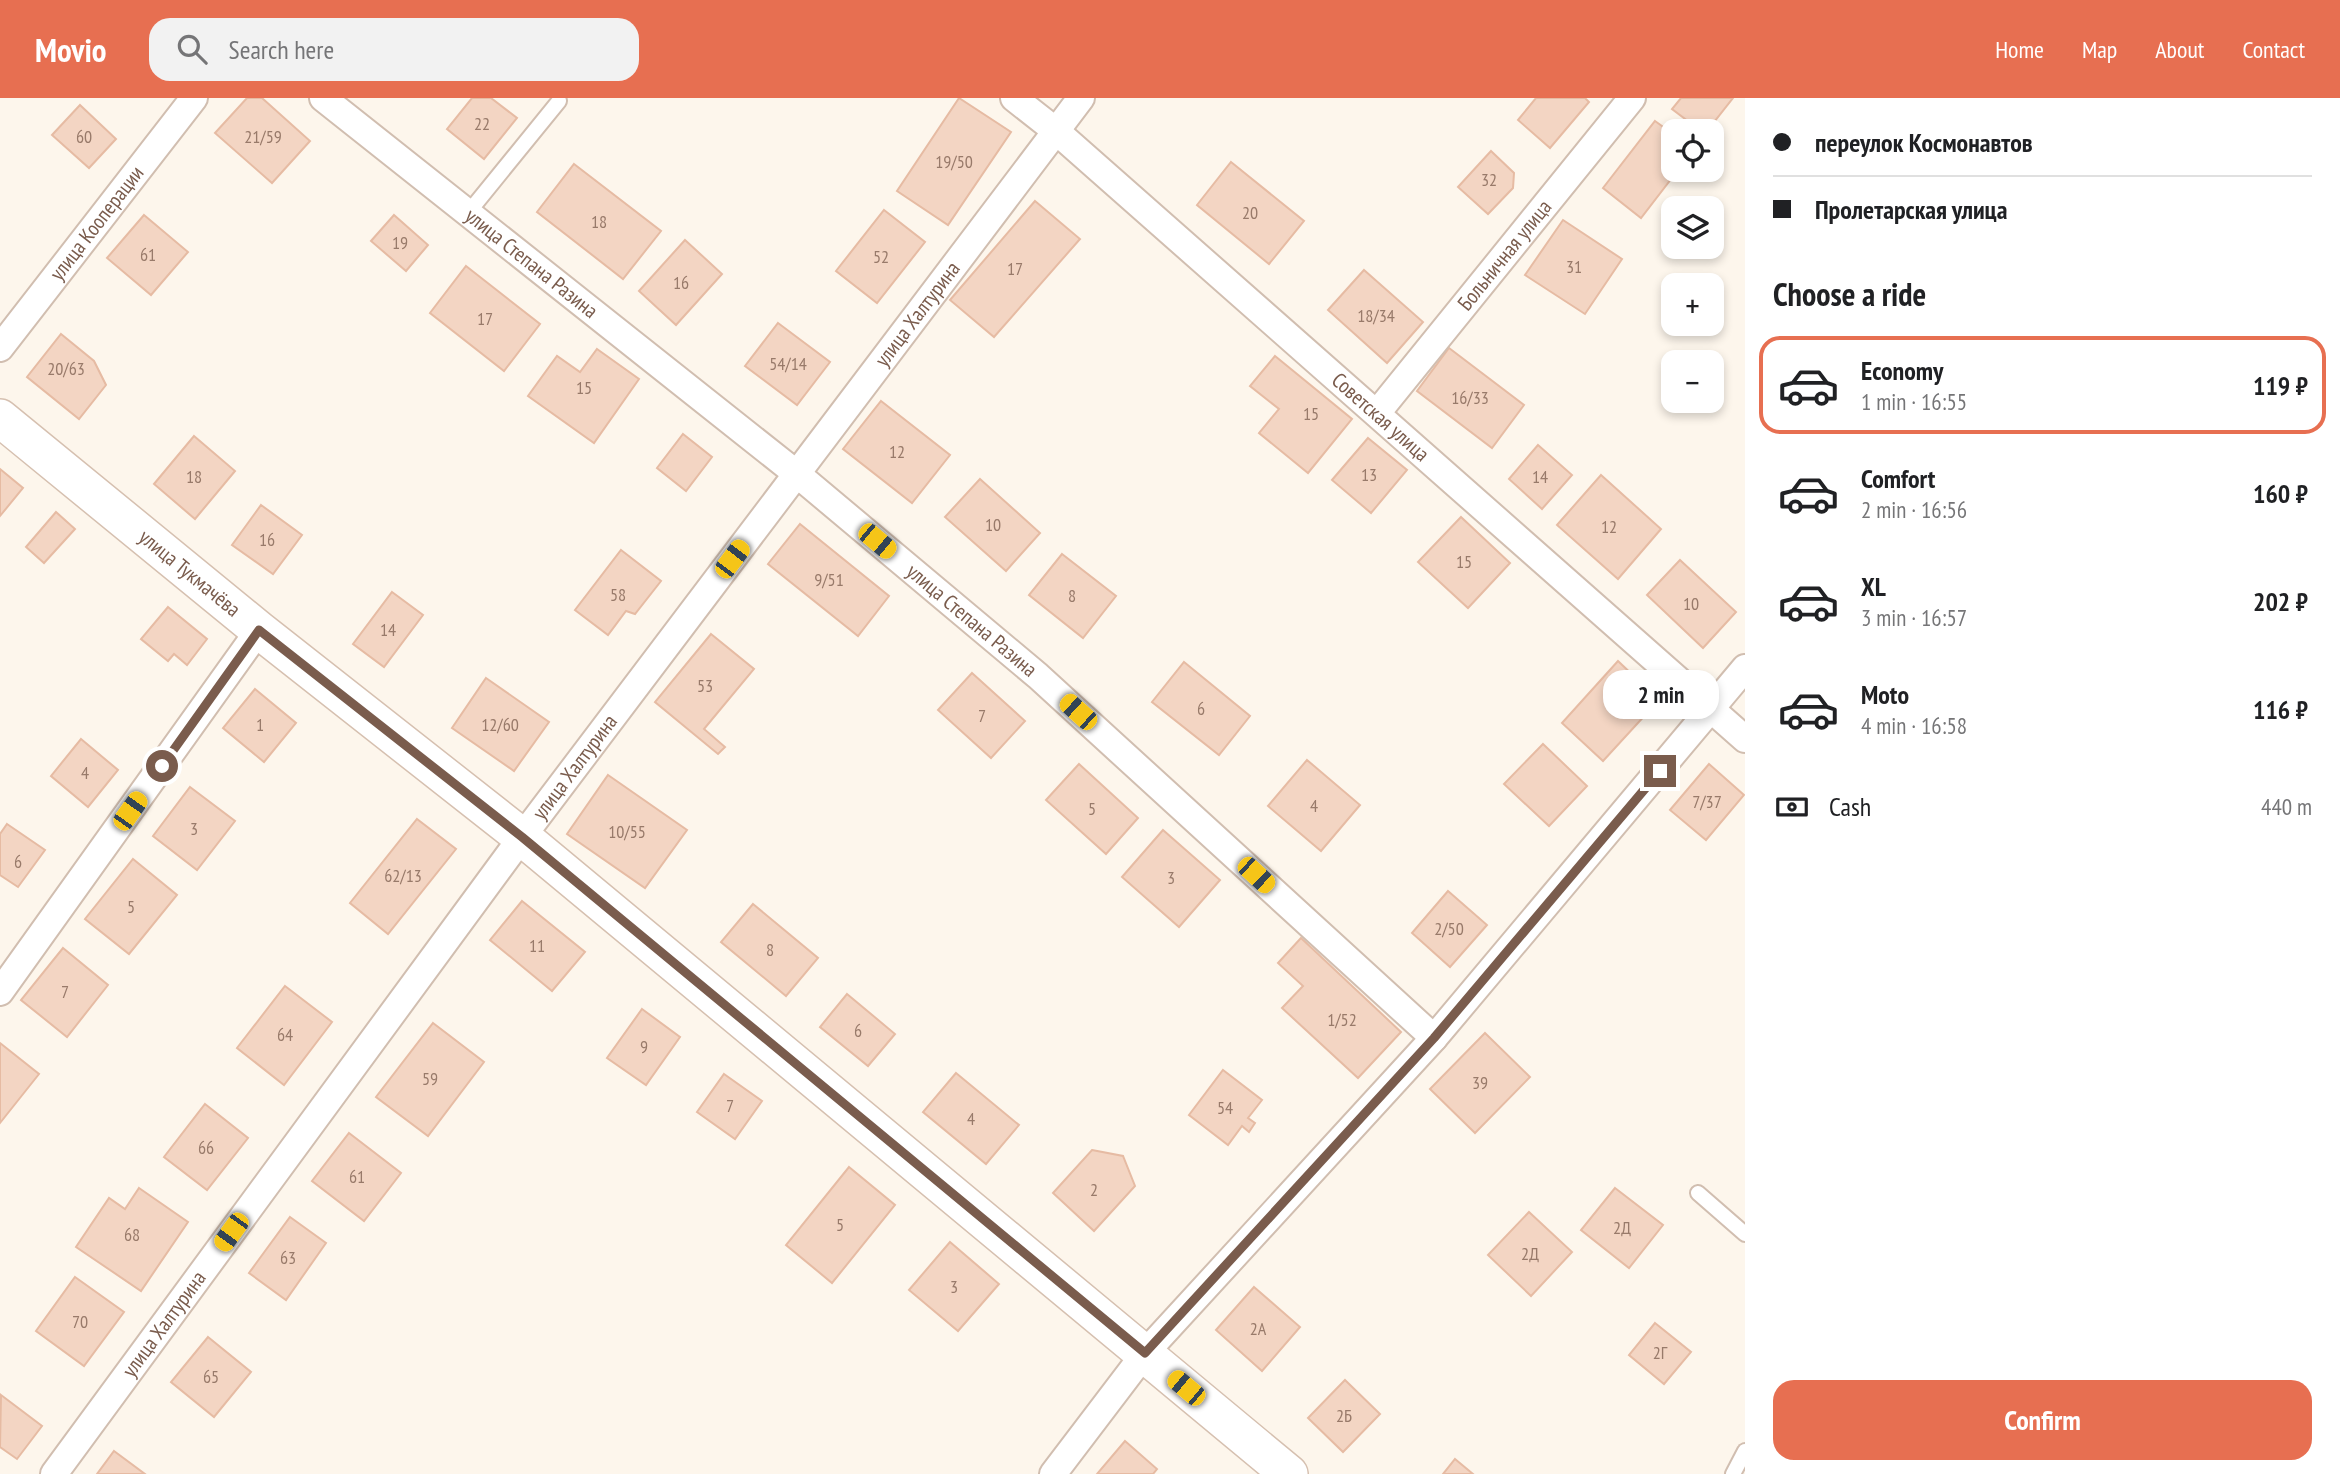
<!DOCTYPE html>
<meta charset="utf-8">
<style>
:root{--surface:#fff;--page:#f2f2f2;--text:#202124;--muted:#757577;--line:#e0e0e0;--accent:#e76f51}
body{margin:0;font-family:"PT Sans Narrow",sans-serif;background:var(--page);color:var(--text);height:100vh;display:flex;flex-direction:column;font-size:26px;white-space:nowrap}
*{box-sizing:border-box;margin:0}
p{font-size:23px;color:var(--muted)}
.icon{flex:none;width:38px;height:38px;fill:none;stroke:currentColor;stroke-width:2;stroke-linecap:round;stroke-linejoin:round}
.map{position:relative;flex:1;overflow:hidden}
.side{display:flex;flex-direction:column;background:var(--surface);width:595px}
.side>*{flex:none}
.top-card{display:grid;align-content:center;height:154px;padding:0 28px;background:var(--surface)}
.buttons{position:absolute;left:1661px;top:21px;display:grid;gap:14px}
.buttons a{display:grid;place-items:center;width:63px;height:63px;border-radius:14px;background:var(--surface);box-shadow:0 4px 10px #0003;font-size:35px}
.end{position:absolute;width:32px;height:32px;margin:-16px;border:9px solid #7a5c4d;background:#fff;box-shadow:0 0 0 4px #fff}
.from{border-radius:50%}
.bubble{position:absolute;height:49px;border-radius:21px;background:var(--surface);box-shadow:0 4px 10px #0003;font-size:23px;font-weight:600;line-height:49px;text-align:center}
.car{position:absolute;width:21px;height:42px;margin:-21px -10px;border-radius:9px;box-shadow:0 0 5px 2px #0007;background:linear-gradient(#f5c518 24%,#345 0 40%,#f5c518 0 76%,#345 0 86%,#f5c518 0)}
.top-card b{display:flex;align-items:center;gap:24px;height:66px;font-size:26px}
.top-card b+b{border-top:2px solid var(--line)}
.top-card i{width:18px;height:18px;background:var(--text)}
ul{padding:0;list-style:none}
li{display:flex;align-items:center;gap:21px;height:98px;margin:0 14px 10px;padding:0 14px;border:4px solid transparent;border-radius:21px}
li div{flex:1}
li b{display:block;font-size:26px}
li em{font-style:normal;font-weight:600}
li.current{border-color:var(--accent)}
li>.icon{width:63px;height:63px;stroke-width:1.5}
h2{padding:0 28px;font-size:32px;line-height:84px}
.pay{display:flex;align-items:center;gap:18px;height:77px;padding:0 28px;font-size:26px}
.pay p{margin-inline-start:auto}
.cta{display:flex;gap:14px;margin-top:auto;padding:14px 28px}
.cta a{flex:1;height:80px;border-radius:21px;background:var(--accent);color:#fff;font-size:28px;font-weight:600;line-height:80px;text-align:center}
header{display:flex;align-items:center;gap:42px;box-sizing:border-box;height:98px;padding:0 35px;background:var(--accent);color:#fff}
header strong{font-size:33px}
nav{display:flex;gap:38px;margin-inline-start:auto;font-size:24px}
.search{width:490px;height:63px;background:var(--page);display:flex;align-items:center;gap:18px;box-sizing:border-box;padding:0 24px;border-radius:21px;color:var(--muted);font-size:26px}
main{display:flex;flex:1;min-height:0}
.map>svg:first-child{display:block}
.building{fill:#f3d5c3;stroke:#e6bba3;stroke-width:2}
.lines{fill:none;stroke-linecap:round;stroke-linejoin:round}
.lane-casing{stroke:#d1beb0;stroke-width:18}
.street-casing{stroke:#d1beb0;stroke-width:30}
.secondary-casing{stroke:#d6c0b0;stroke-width:40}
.lane{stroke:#fff;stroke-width:14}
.street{stroke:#fff;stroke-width:26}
.secondary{stroke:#fff;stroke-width:37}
.route{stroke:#7a5c4d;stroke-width:9}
.labels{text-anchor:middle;stroke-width:7;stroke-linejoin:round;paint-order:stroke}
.number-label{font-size:18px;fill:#987a6a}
.street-label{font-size:21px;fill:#7a5c4d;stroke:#fffaf3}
</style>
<header>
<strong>Movio</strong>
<div class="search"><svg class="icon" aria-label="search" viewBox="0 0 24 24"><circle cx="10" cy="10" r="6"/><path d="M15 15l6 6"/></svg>Search here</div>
<nav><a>Home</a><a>Map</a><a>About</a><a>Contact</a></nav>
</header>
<main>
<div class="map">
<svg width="1745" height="1376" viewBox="0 0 1745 1376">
<rect width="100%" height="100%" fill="#fdf6ec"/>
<g class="building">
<path d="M247 0H262L310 43 272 85 215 35Z"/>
<path d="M472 0H491L517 20 484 61 447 31Z"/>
<path d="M959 0 1011 34 948 127 897 93Z"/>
<path d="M1536 0H1585L1589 4 1550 50 1518 22Z"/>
<path d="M1681 0H1733L1707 33H1701L1672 11Z"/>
<path d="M80 7 116 41 89 70 52 37Z"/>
<path d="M1655 23 1673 36V72H1678L1641 120 1603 90Z"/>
<path d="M1491 53 1514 75 1513 90 1488 116 1458 89Z"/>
<path d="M1231 64 1304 123 1269 166 1197 107Z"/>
<path d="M574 66 661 133 623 181 537 114Z"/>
<path d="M1035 103 1080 141 994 239 950 202Z"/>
<path d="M884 112 925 144 877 205 836 173Z"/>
<path d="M144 117 188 154 151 197 107 160Z"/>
<path d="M394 117 428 147 406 173 371 143Z"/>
<path d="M1563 122 1622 161 1585 216 1525 177Z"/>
<path d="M685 142 722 176 676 227 639 193Z"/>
<path d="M466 168 540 226 504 273 430 215Z"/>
<path d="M1364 172 1423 224 1387 265 1328 212Z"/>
<path d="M778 225 830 264 797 307 745 268Z"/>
<path d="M61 236 94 263 106 287 79 321 27 279Z"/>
<path d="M1449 250 1524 307 1492 350 1417 293Z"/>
<path d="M597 251 639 281 594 345 528 298 557 258 580 274Z"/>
<path d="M1275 258 1352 321 1308 375 1259 335 1279 311 1250 288Z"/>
<path d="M881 303 950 357 912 405 843 351Z"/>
<path d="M683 336 712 359 686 393 657 370Z"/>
<path d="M194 338 235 373 195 421 154 386Z"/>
<path d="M1368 340 1407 372 1371 415 1332 382Z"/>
<path d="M1538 347 1572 377 1542 411 1509 381Z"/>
<path d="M0 371 23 390 0 418Z"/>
<path d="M1601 377 1661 431 1618 481 1557 427Z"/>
<path d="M980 381 1040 435 1006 473 945 419Z"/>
<path d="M261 407 302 437 273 476 232 447Z"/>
<path d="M56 414 75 431 44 465 26 449Z"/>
<path d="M1461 419 1510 465 1468 510 1418 464Z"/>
<path d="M800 426 889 498 858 538 768 466Z"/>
<path d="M621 452 661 483 635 516 626 513 608 537 575 512Z"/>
<path d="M1062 456 1116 498 1083 540 1029 497Z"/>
<path d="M1680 462 1736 514 1703 550 1647 497Z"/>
<path d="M392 494 423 517 384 569 353 546Z"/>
<path d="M168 509 207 541 187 567 174 556 168 563 141 541Z"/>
<path d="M711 536 754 571 704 631 725 649 718 656 655 604Z"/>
<path d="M1618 563 1659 602 1603 663 1562 625Z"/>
<path d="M1184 564 1250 618 1219 657 1152 604Z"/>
<path d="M972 575 1025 623 991 660 938 612Z"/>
<path d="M486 580 549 624 514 673 452 630Z"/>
<path d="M255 591 296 625 264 664 223 630Z"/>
<path d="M81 641 118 672 88 709 51 678Z"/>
<path d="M1543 646 1587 688 1549 728 1504 686Z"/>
<path d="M1307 662 1360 707 1321 753 1268 708Z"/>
<path d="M1079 666 1138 720 1106 756 1046 702Z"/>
<path d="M1709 666 1744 697 1706 742 1670 712Z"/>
<path d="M608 677 687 732 645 790 567 736Z"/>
<path d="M190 689 235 723 197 772 153 738Z"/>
<path d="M417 721 456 751 388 836 350 805Z"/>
<path d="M7 726 45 752 18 789 0 777V736Z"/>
<path d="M1163 732 1220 782 1179 829 1122 779Z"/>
<path d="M133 761 177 797 129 856 85 821Z"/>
<path d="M1448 793 1487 827 1450 869 1412 835Z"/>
<path d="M522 803 585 854 552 893 490 842Z"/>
<path d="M753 806 818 860 786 898 721 844Z"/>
<path d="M1301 840 1401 934 1358 980 1282 910 1303 888 1278 865Z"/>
<path d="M63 850 108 887 67 939 21 902Z"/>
<path d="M285 888 332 924 284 987 237 950Z"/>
<path d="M847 896 895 936 868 968 820 929Z"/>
<path d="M642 911 680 939 646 987 607 960Z"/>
<path d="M433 925 484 964 428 1038 376 999Z"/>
<path d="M1485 935 1530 979 1475 1035 1430 991Z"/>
<path d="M0 945 39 976 0 1025Z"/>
<path d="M1223 972 1262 1002 1248 1020 1255 1025 1249 1034 1242 1028 1228 1047 1189 1017Z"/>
<path d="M956 975 1019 1027 986 1066 923 1014Z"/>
<path d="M724 976 762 1003 735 1041 697 1014Z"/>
<path d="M205 1006 248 1040 207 1092 164 1059Z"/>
<path d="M349 1035 401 1075 364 1123 312 1083Z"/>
<path d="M1092 1052 1123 1058 1135 1088 1094 1133 1053 1095Z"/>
<path d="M849 1069 895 1107 832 1185 786 1147Z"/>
<path d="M139 1090 188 1124 141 1193 76 1149 109 1100 125 1111Z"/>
<path d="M1615 1090 1663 1127 1629 1170 1581 1132Z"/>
<path d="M1529 1114 1572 1154 1531 1198 1488 1157Z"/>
<path d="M290 1119 326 1145 286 1202 249 1175Z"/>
<path d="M950 1144 999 1186 958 1233 909 1192Z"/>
<path d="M75 1179 124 1214 84 1268 36 1233Z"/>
<path d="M1254 1189 1300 1229 1262 1273 1216 1232Z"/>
<path d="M1655 1225 1691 1254 1664 1286 1629 1257Z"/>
<path d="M208 1239 251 1274 214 1319 171 1284Z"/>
<path d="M1345 1282 1380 1316 1343 1354 1308 1320Z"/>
<path d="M1 1297 42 1328 17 1361 0 1349Z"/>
<path d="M1125 1343 1157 1371 1153 1376H1097Z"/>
<path d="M114 1353 145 1376H97Z"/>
<path d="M1455 1361 1473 1376H1443Z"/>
</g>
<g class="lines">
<g class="lane-casing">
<g id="lane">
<path d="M468 115 559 3"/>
<path d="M1698 1095 1745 1136"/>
<path d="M1733 1376 1745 1353"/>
</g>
</g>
<g class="street-casing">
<g id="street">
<path id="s1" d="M323 0 797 376 1038 578 1434 940"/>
<path id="s2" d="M1014 0 1056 33 1745 641"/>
<path id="s3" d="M0 250 194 0"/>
<path id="s4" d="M1377 315 1632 0"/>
<path d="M0 894 259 532"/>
<path id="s5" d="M54 1376 522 739 1081 0"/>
<path d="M1053 1376 1145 1255 1434 940 1745 570"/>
</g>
</g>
<g class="secondary-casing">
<g id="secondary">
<path id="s6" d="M0 320 259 532 522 739 1289 1376"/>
</g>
</g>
<use href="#lane" class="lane"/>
<use href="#street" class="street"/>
<use href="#secondary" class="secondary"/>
</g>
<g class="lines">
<path class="route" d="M162 668 259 532 522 739 1145 1255 1434 940 1660 673"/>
</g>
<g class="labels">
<g class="number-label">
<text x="482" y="32">22</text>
<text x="84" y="45">60</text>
<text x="263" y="45">21/59</text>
<text x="954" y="70">19/50</text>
<text x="1489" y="88">32</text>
<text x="1250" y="121">20</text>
<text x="599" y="130">18</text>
<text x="400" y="151">19</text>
<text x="148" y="163">61</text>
<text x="881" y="165">52</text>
<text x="1574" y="175">31</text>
<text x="1015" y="177">17</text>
<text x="681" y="191">16</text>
<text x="1376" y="224">18/34</text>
<text x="485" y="227">17</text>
<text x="788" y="272">54/14</text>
<text x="66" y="277">20/63</text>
<text x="584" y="296">15</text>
<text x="1470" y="306">16/33</text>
<text x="1311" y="322">15</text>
<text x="897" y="360">12</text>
<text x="1369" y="383">13</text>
<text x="194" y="385">18</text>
<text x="1540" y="385">14</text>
<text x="993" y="433">10</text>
<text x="1609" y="435">12</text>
<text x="267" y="448">16</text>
<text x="1464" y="470">15</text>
<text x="829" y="488">9/51</text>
<text x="618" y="503">58</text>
<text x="1072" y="504">8</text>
<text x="1691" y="512">10</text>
<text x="388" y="538">14</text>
<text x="705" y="594">53</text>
<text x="1201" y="617">6</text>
<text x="982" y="624">7</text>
<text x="260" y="633">1</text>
<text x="500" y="633">12/60</text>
<text x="85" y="681">4</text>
<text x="1707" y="710">7/37</text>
<text x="1314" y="714">4</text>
<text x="1092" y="717">5</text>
<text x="194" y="737">3</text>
<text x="627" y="740">10/55</text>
<text x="18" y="770">6</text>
<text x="403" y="784">62/13</text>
<text x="1171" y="786">3</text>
<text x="131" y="815">5</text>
<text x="1449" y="837">2/50</text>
<text x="537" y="854">11</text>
<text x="770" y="858">8</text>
<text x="65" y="900">7</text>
<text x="1342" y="928">1/52</text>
<text x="858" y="939">6</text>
<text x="285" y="943">64</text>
<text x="644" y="955">9</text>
<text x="430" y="987">59</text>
<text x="1480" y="991">39</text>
<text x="730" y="1014">7</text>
<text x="1225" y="1016">54</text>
<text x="971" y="1027">4</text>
<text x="206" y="1056">66</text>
<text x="357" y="1085">61</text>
<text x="1094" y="1098">2</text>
<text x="840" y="1133">5</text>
<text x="1622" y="1136">2Д</text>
<text x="132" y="1143">68</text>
<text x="1530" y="1162">2Д</text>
<text x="288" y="1166">63</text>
<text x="954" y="1195">3</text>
<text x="80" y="1230">70</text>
<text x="1258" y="1237">2А</text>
<text x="1660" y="1261">2Г</text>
<text x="211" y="1285">65</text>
<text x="1344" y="1324">2Б</text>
</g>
<g class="street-label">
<text dy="7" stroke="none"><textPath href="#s3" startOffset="158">улица Кооперации</textPath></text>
<text dy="7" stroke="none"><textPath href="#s4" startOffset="203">Больничная улица</textPath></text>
<text dy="7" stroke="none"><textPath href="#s1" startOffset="266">улица Степана Разина</textPath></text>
<text dy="7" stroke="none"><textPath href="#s5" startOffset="1446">улица Халтурина</textPath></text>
<text dy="7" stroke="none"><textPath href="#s2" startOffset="486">Советская улица</textPath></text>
<text dy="7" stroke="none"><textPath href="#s6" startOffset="245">улица Тукмачёва</textPath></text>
<text dy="7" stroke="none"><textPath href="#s1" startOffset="833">улица Степана Разина</textPath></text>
<text dy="7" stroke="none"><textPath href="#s5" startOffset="878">улица Халтурина</textPath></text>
<text dy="7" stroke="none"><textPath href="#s5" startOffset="186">улица Халтурина</textPath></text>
</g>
</g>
</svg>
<div class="buttons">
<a><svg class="icon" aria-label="locate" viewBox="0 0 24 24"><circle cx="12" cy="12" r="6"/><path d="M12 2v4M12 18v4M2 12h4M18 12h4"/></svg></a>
<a><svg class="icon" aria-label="layers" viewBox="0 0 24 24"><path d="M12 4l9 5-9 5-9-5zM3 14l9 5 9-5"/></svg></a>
<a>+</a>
<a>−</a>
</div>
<i class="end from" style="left:162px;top:668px"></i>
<i class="end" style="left:1660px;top:673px"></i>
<div class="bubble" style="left:1603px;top:572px;width:116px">2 min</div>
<i class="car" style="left:877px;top:443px;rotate:130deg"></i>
<i class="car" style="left:732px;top:461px;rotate:37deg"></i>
<i class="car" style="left:1078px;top:614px;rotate:312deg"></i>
<i class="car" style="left:130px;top:713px;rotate:35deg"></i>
<i class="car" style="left:1256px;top:777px;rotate:133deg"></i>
<i class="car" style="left:231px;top:1134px;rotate:216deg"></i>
<i class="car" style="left:1186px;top:1290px;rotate:310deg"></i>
</div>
<section class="side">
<div class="top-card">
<b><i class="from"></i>переулок Космонавтов</b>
<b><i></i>Пролетарская улица</b>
</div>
<h2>Choose a ride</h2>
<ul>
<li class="current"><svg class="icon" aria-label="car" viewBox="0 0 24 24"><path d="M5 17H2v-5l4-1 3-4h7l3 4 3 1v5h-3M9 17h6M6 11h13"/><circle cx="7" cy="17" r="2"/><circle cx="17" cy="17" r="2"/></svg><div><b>Economy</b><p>1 min · 16:55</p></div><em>119 ₽</em></li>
<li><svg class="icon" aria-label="car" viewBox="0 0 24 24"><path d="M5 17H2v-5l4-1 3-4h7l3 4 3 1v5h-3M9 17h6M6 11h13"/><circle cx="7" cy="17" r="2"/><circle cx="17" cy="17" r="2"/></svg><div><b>Comfort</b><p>2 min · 16:56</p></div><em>160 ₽</em></li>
<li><svg class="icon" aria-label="car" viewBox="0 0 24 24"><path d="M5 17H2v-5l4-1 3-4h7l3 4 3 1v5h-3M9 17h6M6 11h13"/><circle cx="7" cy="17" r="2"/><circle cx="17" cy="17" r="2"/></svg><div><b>XL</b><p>3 min · 16:57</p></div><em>202 ₽</em></li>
<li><svg class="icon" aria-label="car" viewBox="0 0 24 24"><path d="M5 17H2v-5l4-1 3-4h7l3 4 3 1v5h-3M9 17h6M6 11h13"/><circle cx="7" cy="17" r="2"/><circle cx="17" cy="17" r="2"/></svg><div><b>Moto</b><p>4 min · 16:58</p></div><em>116 ₽</em></li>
</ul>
<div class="pay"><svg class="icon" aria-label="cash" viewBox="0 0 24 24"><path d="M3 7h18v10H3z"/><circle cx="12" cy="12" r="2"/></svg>Cash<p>440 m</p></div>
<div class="cta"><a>Confirm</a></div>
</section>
</main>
